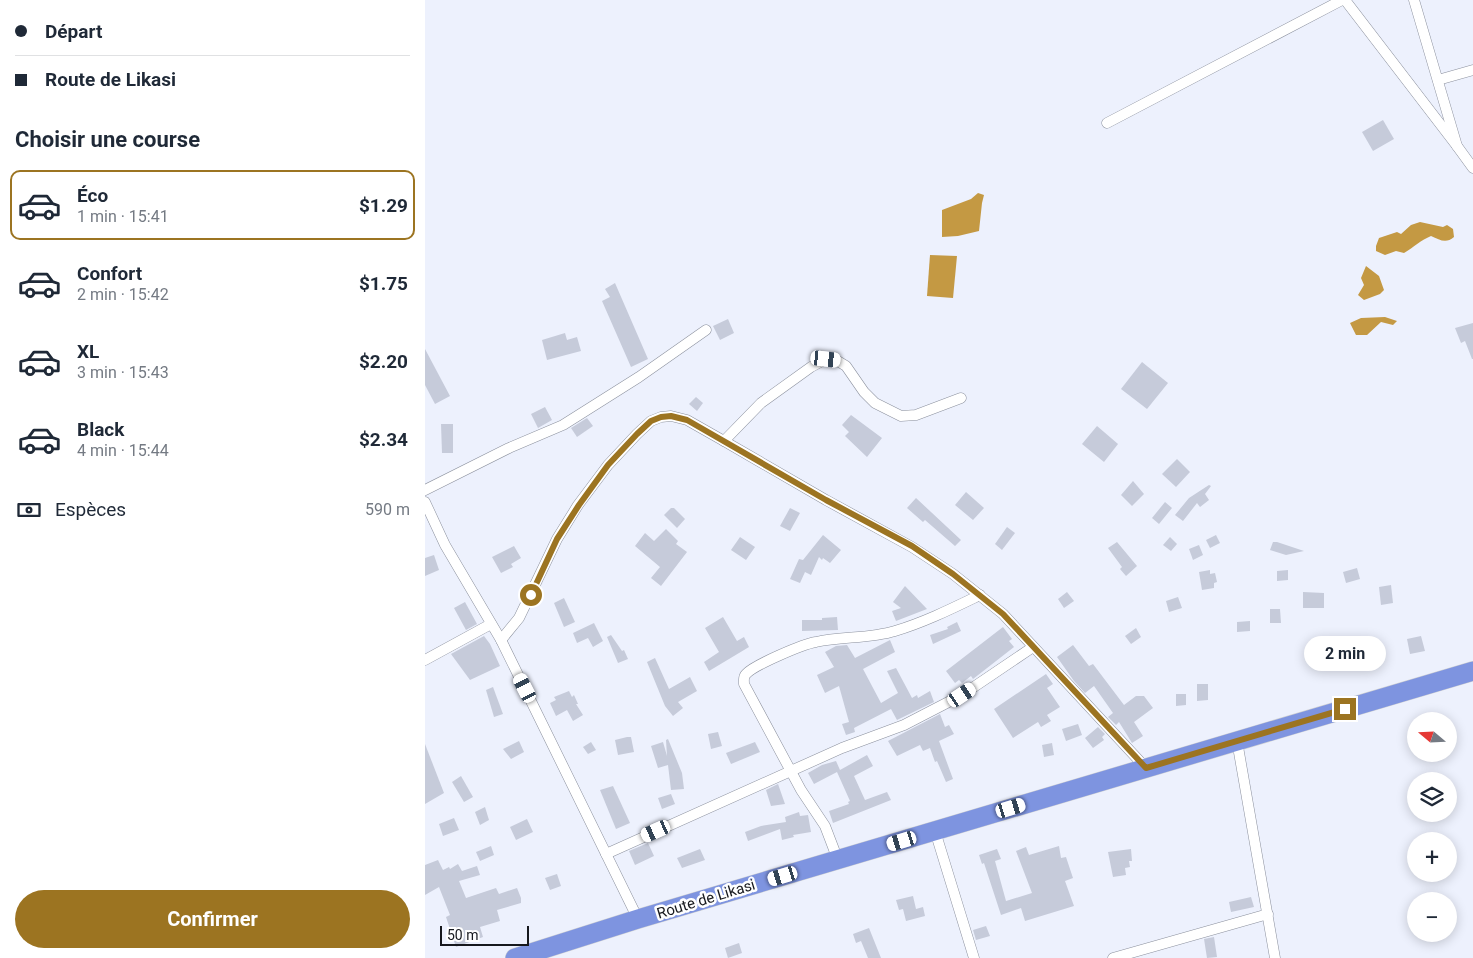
<!DOCTYPE html>
<html lang="fr">
<meta charset="utf-8">
<style>
:root{--surface:#fff;--page:#f6f6f7;--text:#1f2937;--muted:#747a83;--line:#e0e1e3;--accent:#9c7421}
body{margin:0;font-family:Roboto,sans-serif;background:var(--page);color:var(--text);height:100vh;display:flex;flex-direction:column;font-size:19px;white-space:nowrap}
*{box-sizing:border-box;margin:0}
p{font-size:16px;color:var(--muted)}
.icon{flex:none;width:28px;height:28px;fill:none;stroke:currentColor;stroke-width:2;stroke-linecap:round;stroke-linejoin:round}
.map{position:relative;flex:1;overflow:hidden}
.details{display:flex;flex-direction:column;background:var(--surface);width:425px}
.details>*{flex:none}
.hud{display:grid;align-content:center;height:110px;padding:0 15px;background:var(--surface)}
.needle{width:32px;rotate:289deg}
.tools{position:absolute;left:982px;top:712px;display:grid;gap:10px}
.tools a{display:grid;place-items:center;width:50px;height:50px;border-radius:50%;background:var(--surface);box-shadow:0 2px 12px #0003;font-size:25px}
.scale{position:absolute;left:15px;bottom:12px;width:89px;box-sizing:border-box;padding-left:5px;border:2px solid #16181d;border-top:0;font-size:14px;line-height:18px;white-space:nowrap;color:#16181d;-webkit-text-stroke:4px #fff;paint-order:stroke}
.end{position:absolute;width:22px;height:22px;margin:-11px;border:6px solid #9c7421;background:#fff;box-shadow:0 0 0 2px #fff}
.from{border-radius:50%}
.bubble{position:absolute;height:35px;border-radius:18px;background:var(--surface);box-shadow:0 2px 12px #0003;font-size:16px;font-weight:700;line-height:35px;text-align:center}
.car{position:absolute;width:15px;height:30px;margin:-15px -8px;border-radius:6px;box-shadow:0 0 4px 1px #0007;background:linear-gradient(#fff 24%,#345 0 40%,#fff 0 76%,#345 0 86%,#fff 0)}
.hud b{display:flex;align-items:center;gap:18px;height:48px;font-size:19px}
.hud b+b{border-top:1px solid var(--line)}
.hud i{width:12px;height:12px;background:var(--text)}
ul{padding:0;list-style:none}
li{display:flex;align-items:center;gap:15px;height:70px;margin:0 10px 8px;padding:0 5px;border:2px solid transparent;border-radius:10px}
li div{flex:1}
li b{display:block;font-size:19px}
li em{font-style:normal;font-weight:700}
li.active{border-color:var(--accent)}
li>.icon{width:45px;height:45px;stroke-width:1.5}
h2{padding:0 15px;font-size:22px;line-height:60px}
.pay{display:flex;align-items:center;gap:12px;height:55px;padding:0 15px;font-size:19px}
.pay p{margin-inline-start:auto}
.primary-button{display:flex;gap:10px;margin-top:auto;padding:10px 15px}
.primary-button a{flex:1;height:58px;border-radius:30px;background:var(--accent);color:#fff;font-size:20px;font-weight:700;line-height:58px;text-align:center}
main{display:flex;flex:1;min-height:0}
.map>svg:first-child{display:block}
.water{fill:#c49943}
.building{fill:#c6cbda}
.lines{fill:none;stroke-linecap:round;stroke-linejoin:round}
.street-casing{stroke:#8b909d;stroke-width:11}
.highway-casing{stroke:#d0d1d2;stroke-width:20}
.street{stroke:#fff;stroke-width:10}
.highway{stroke:#7e94e0;stroke-width:19}
.route{stroke:#9c7421;stroke-width:6}
.labels{text-anchor:middle;stroke-width:5;stroke-linejoin:round;paint-order:stroke}
.street-label{font-size:15px;fill:#16181d;stroke:#fff}
</style>
<main>
<section class="details">
<div class="hud">
<b><i class="from"></i>Départ</b>
<b><i></i>Route de Likasi</b>
</div>
<h2>Choisir une course</h2>
<ul>
<li class="active"><svg class="icon" aria-label="car" viewBox="0 0 24 24"><path d="M5 17H2v-5l4-1 3-4h7l3 4 3 1v5h-3M9 17h6M6 11h13"/><circle cx="7" cy="17" r="2"/><circle cx="17" cy="17" r="2"/></svg><div><b>Éco</b><p>1 min · 15:41</p></div><em>$1.29</em></li>
<li><svg class="icon" aria-label="car" viewBox="0 0 24 24"><path d="M5 17H2v-5l4-1 3-4h7l3 4 3 1v5h-3M9 17h6M6 11h13"/><circle cx="7" cy="17" r="2"/><circle cx="17" cy="17" r="2"/></svg><div><b>Confort</b><p>2 min · 15:42</p></div><em>$1.75</em></li>
<li><svg class="icon" aria-label="car" viewBox="0 0 24 24"><path d="M5 17H2v-5l4-1 3-4h7l3 4 3 1v5h-3M9 17h6M6 11h13"/><circle cx="7" cy="17" r="2"/><circle cx="17" cy="17" r="2"/></svg><div><b>XL</b><p>3 min · 15:43</p></div><em>$2.20</em></li>
<li><svg class="icon" aria-label="car" viewBox="0 0 24 24"><path d="M5 17H2v-5l4-1 3-4h7l3 4 3 1v5h-3M9 17h6M6 11h13"/><circle cx="7" cy="17" r="2"/><circle cx="17" cy="17" r="2"/></svg><div><b>Black</b><p>4 min · 15:44</p></div><em>$2.34</em></li>
</ul>
<div class="pay"><svg class="icon" aria-label="cash" viewBox="0 0 24 24"><path d="M3 7h18v10H3z"/><circle cx="12" cy="12" r="2"/></svg>Espèces<p>590 m</p></div>
<div class="primary-button"><a>Confirmer</a></div>
</section>
<div class="map">
<svg width="1048" height="958" viewBox="0 0 1048 958">
<rect width="100%" height="100%" fill="#edf1fd"/>
<g class="water">
<path d="M553 193 559 195 557 203 554 231 533 236 517 237V210L546 199Z"/>
<path d="M995 222 1018 227 1022 225 1028 229 1029 237C1021 244 1015 240 1006 236 996 240 989 247 979 253L971 251 960 255 951 251V246L954 238 972 232 976 234 986 225Z"/>
<path d="M505 255 532 256 528 298 502 296Z"/>
<path d="M941 266 954 276 959 290 955 294 939 300 933 295 939 285 936 278Z"/>
<path d="M960 317 972 321 968 325 956 322 942 335H931L925 323 936 318Z"/>
</g>
<g class="building">
<path d="M958 120 969 139 948 151 937 132Z"/>
<path d="M190 283 223 359 206 367 177 301 185 297 180 289Z"/>
<path d="M303 319 309 333 295 340 288 326Z"/>
<path d="M1048 323V359H1047L1040 341 1036 343 1030 328Z"/>
<path d="M140 333 142 340 152 337 156 351 122 360 117 340Z"/>
<path d="M0 349 25 396 10 404 0 385Z"/>
<path d="M717 362 743 383 722 409 696 389Z"/>
<path d="M271 397 278 403 272 411 264 404Z"/>
<path d="M120 407 127 420 113 428 106 414Z"/>
<path d="M426 415 457 438 442 457 420 436 424 432 417 425Z"/>
<path d="M162 418 168 426 152 437 146 428Z"/>
<path d="M16 424H28V453H17Z"/>
<path d="M672 426 693 444 679 462 657 444Z"/>
<path d="M752 459 765 472 751 487 737 474Z"/>
<path d="M708 481 719 494 707 506 696 495Z"/>
<path d="M784 485 786 486 780 494 784 500 775 507 772 503 758 521 750 515 764 498Z"/>
<path d="M541 492 559 508 548 520 530 505Z"/>
<path d="M491 498 536 540 530 546 500 520 498 522 482 508Z"/>
<path d="M740 502 747 508 734 524 727 518Z"/>
<path d="M246 508H249L260 519 252 528 239 515Z"/>
<path d="M365 508 375 513 365 531 355 526Z"/>
<path d="M582 527 590 533 577 550 570 544Z"/>
<path d="M241 529 253 541 251 544 262 552 236 586 226 578 235 567 210 546 220 533 229 541Z"/>
<path d="M398 535 416 550 405 563 398 558 397 560 394 557 386 575 380 572 375 583 365 579 374 559 378 560Z"/>
<path d="M791 535 795 543 785 548 781 540Z"/>
<path d="M315 537 330 547 321 560 306 550Z"/>
<path d="M745 537 752 544 746 551 738 545Z"/>
<path d="M692 542 712 566 701 576 695 569 697 567 683 548Z"/>
<path d="M848 542H852L879 551 861 555 845 550Z"/>
<path d="M774 545 778 555 768 560 764 549Z"/>
<path d="M89 546 96 558 86 564 88 567 76 573 67 557Z"/>
<path d="M9 555 14 570 0 576V558Z"/>
<path d="M932 568 935 579 921 583 918 572Z"/>
<path d="M785 570V574L790 573 792 582 789 583V588L777 590 774 572Z"/>
<path d="M863 570V580L852 581V571Z"/>
<path d="M966 585 968 603 956 605 954 587Z"/>
<path d="M480 586 502 609 471 621 467 611 476 608 468 602Z"/>
<path d="M642 592 649 601 639 608 633 599Z"/>
<path d="M878 592 899 593V608H878Z"/>
<path d="M753 597 757 608 744 612 741 601Z"/>
<path d="M139 598 150 622 139 627 129 603Z"/>
<path d="M40 602 52 624 41 630 29 608Z"/>
<path d="M845 609H855L856 623H845Z"/>
<path d="M298 617 312 641 319 637 324 647 284 671 279 662 294 652 280 628Z"/>
<path d="M412 617 413 630 377 631V620H397V618Z"/>
<path d="M825 621V631L812 632V622Z"/>
<path d="M532 622 536 631 508 644 505 635 523 629 522 627Z"/>
<path d="M169 623 178 641 168 647 163 638 152 643 148 633Z"/>
<path d="M578 627 587 639 584 641 589 647 548 679 546 676 537 683 534 680 530 683 521 671Z"/>
<path d="M711 628 716 637 706 644 700 636Z"/>
<path d="M186 635 197 651 199 650 203 659 193 663 182 637Z"/>
<path d="M59 636 65 644 75 666 45 680 26 654Z"/>
<path d="M996 636 1000 651 985 654 982 639Z"/>
<path d="M465 640 470 652 438 669 456 703 473 693 462 671 471 668 487 698 492 695 493 698 505 691 509 702 472 720 466 709 429 728 430 732 421 735 417 724 424 722 414 686 400 693 392 675 409 667 400 652 411 646 422 645 430 658Z"/>
<path d="M648 645 664 666 668 664 699 705 711 696H719L728 708 709 722 718 736 707 743 694 722 691 725 683 717 688 713 669 686 660 693 649 681 632 657Z"/>
<path d="M230 658 244 689 265 677 272 691 253 702 258 708 248 716 240 706 222 662Z"/>
<path d="M621 674 628 684 622 688 635 707 622 715 626 721 616 727 613 722 588 738 569 709Z"/>
<path d="M772 684H783V700L772 701Z"/>
<path d="M68 687 78 714 69 717 61 690Z"/>
<path d="M144 691 147 697 149 695 153 704H151L158 715 148 721 142 710 131 716 125 703 131 700 129 697Z"/>
<path d="M751 694H761V705L751 706Z"/>
<path d="M515 714 520 727 524 725 529 734 514 741 528 779 521 782 512 761 510 762 505 748 498 751 495 745 472 756 463 741Z"/>
<path d="M653 724 657 735 641 741 637 729Z"/>
<path d="M673 727 680 734 677 737 679 740 668 748 660 738Z"/>
<path d="M293 732 297 746 286 749 283 734Z"/>
<path d="M202 737H206L209 752 193 755 190 740Z"/>
<path d="M243 739 257 773 259 789 246 790 243 765 233 768 226 746 238 742 242 756 241 740Z"/>
<path d="M94 741 99 752 86 759 78 749Z"/>
<path d="M166 742 171 750 163 754 158 747Z"/>
<path d="M330 742 335 752 306 764 301 753Z"/>
<path d="M627 743 629 755 619 757 617 745Z"/>
<path d="M0 744 19 793 0 804Z"/>
<path d="M442 755 448 766 429 776 440 800 462 792 466 800 408 823 404 811 424 804 423 802 425 801 412 772 389 784 383 773 397 765 411 761 415 770Z"/>
<path d="M36 776 48 797 39 802 27 782Z"/>
<path d="M353 784 360 804 346 806 341 790Z"/>
<path d="M188 786 205 823 191 829 175 790Z"/>
<path d="M246 794 250 804 237 809 233 798Z"/>
<path d="M60 807 64 820 55 825 50 812Z"/>
<path d="M374 812 375 816 383 815 386 832 368 835 369 837 357 840 355 829 323 841 320 832 336 826 361 822 360 817Z"/>
<path d="M29 818 34 830 18 836 14 824Z"/>
<path d="M102 819 108 832 91 840 85 827Z"/>
<path d="M223 843 229 856 210 865 204 851Z"/>
<path d="M66 846 69 855 55 861 51 852Z"/>
<path d="M634 846 636 858 641 857 648 878 640 881 649 906 600 921 596 908 576 915 559 863 557 864 554 855 572 849 576 859 570 861 581 901 607 893 591 851 601 847 604 855Z"/>
<path d="M275 849 280 860 257 868 252 858Z"/>
<path d="M706 849 707 861H704L705 867 700 868 701 875 688 877 683 852Z"/>
<path d="M13 860 18 870 24 867 25 869 33 864 37 871 52 866 55 875 34 881 41 898 71 888 74 894 92 888 96 898V903L72 910 75 921 55 927 58 937 31 947 21 917 25 915 14 887 0 895V865Z"/>
<path d="M132 874 136 886 125 890 120 878Z"/>
<path d="M488 896 491 909 498 907 500 916 481 921 478 909 474 910 471 900Z"/>
<path d="M826 897 829 907 806 912 804 902Z"/>
<path d="M561 926 565 936 551 940 548 930Z"/>
<path d="M444 928 456 958H443L436 941 431 943 428 934Z"/>
<path d="M789 937 792 957 782 958 779 939Z"/>
<path d="M314 943 317 953 303 958 300 948Z"/>
</g>
<g class="lines">
<g class="street-casing">
<g id="street">
<path d="M920 0 1032 146"/>
<path d="M989 0 1032 146 1048 168"/>
<path d="M1013 80 1048 70"/>
<path d="M682 123 917 0"/>
<path d="M299 441 336 403 386 367 401 359 411 360 421 366 439 392 450 403 476 416 491 415 536 398"/>
<path d="M0 490 84 448 138 425 214 377 281 330"/>
<path d="M0 502 20 545 76 640 213 919"/>
<path d="M76 640 94 618 132 539 153 505 183 465 212 434 226 421 236 417 246 416 262 420 299 441 401 500 487 547 528 574 578 614 721 768"/>
<path d="M0 660 66 624"/>
<path d="M812 741 850 958"/>
<path d="M510 831 549 958"/>
<path d="M181 854 417 748 479 725 537 695 608 647"/>
<path d="M413 860 400 826 376 790 319 684C319 680 318 677 321 674 329 665 378 644 391 642 417 636 444 639 470 631 500 622 528 608 555 595"/>
<path d="M688 958 843 914"/>
</g>
</g>
<g class="highway-casing">
<path id="highway" d="M90 958 213 919 1048 671"/>
</g>
<use href="#street" class="street"/>
<use href="#highway" class="highway"/>
</g>
<g class="lines">
<path class="route" d="M106 595 132 539 154 505 183 465 212 434 226 421 236 417 246 416 262 420 401 500 487 546 528 574 578 614 721 768 920 709"/>
</g>
<g class="labels">
<g class="street-label">
<text transform="translate(281 899) rotate(-17)" y="5">Route de Likasi</text>
</g>
</g>
</svg>
<div class="tools">
<a><svg class="needle" viewBox="-14 -14 28 28"><path d="M0-13l5 13h-10z" fill="#e53935"/><path d="M0 13l5-13h-10z" fill="#747a83"/></svg></a>
<a><svg class="icon" aria-label="layers" viewBox="0 0 24 24"><path d="M12 4l9 5-9 5-9-5zM3 14l9 5 9-5"/></svg></a>
<a>+</a>
<a>−</a>
</div>
<div class="scale">50 m</div>
<i class="end from" style="left:106px;top:595px"></i>
<i class="end" style="left:920px;top:709px"></i>
<div class="bubble" style="left:879px;top:636px;width:82px">2 min</div>
<i class="car" style="left:401px;top:359px;rotate:96deg"></i>
<i class="car" style="left:100px;top:688px;rotate:333deg"></i>
<i class="car" style="left:537px;top:695px;rotate:56deg"></i>
<i class="car" style="left:586px;top:808px;rotate:73deg"></i>
<i class="car" style="left:231px;top:831px;rotate:246deg"></i>
<i class="car" style="left:477px;top:841px;rotate:253deg"></i>
<i class="car" style="left:358px;top:876px;rotate:253deg"></i>
</div>
</main>
